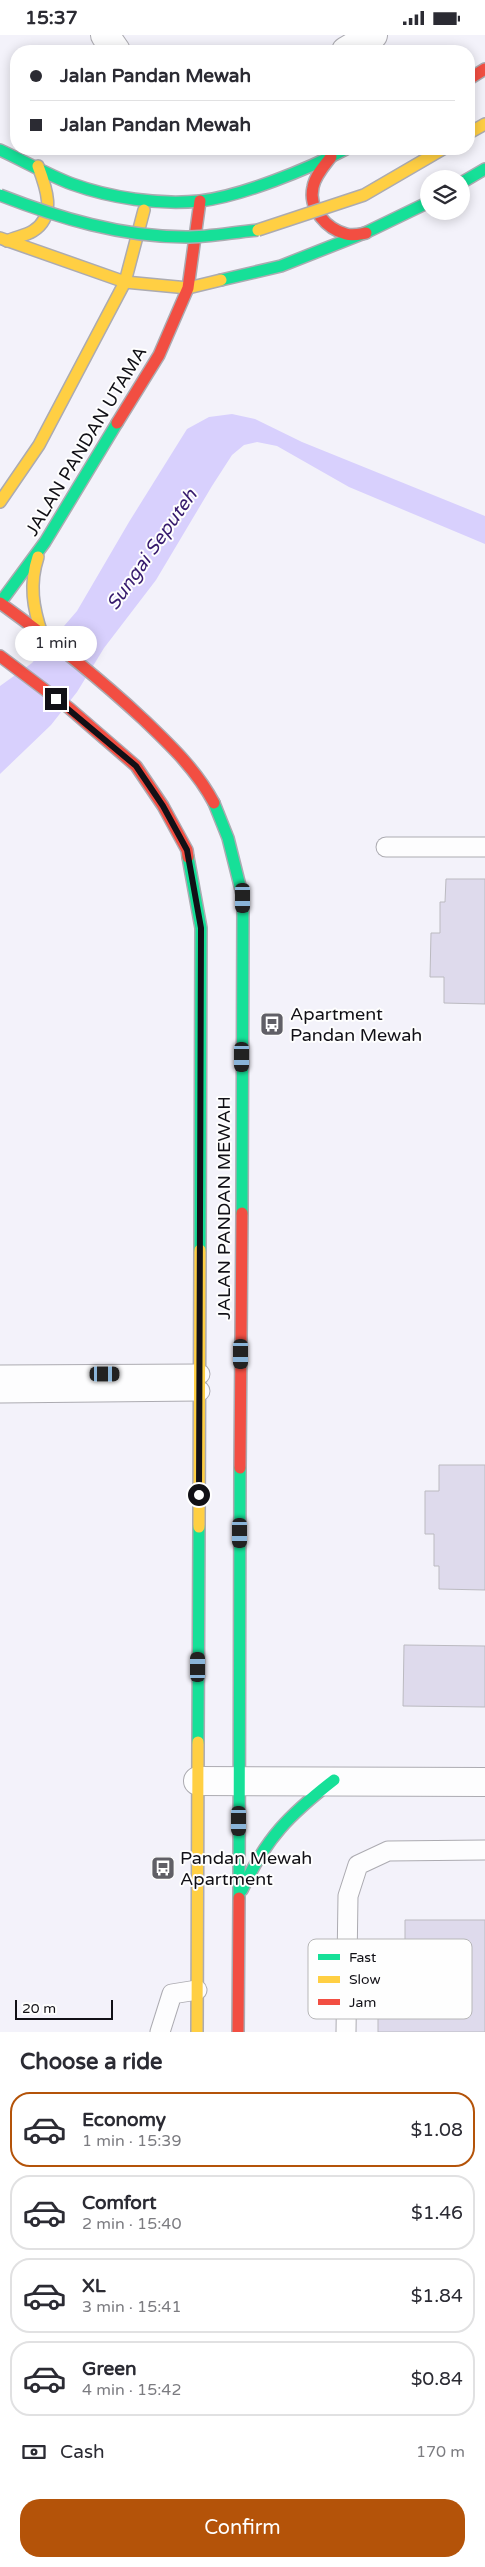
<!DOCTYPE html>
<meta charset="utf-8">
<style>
:root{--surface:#fff;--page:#f7f7f7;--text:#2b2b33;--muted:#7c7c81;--line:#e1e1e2;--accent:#b45309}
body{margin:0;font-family:"Varela Round",sans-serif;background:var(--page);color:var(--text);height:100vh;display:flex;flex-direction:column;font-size:19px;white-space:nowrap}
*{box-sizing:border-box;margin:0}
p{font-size:16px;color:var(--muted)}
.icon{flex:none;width:28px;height:28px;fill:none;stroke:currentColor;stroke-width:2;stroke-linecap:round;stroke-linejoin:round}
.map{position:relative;height:1997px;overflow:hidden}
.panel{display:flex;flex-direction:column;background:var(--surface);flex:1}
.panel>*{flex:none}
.top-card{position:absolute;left:10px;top:10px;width:465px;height:110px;border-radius:20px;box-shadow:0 2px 12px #0003;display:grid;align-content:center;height:110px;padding:0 20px;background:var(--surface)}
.buttons{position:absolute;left:420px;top:135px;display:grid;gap:10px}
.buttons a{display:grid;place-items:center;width:50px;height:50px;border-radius:50%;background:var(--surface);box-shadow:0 2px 12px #0003;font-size:25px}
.scale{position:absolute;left:15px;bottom:12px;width:98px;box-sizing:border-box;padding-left:5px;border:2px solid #111016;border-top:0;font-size:14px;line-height:18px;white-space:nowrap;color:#111016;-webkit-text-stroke:4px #fefefe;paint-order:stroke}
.end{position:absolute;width:22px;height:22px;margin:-11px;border:6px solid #111016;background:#fff;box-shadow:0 0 0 2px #fff}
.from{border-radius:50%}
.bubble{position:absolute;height:35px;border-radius:18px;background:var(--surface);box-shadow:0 2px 12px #0003;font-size:16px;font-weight:600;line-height:35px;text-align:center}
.car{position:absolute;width:15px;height:30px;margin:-15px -8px;border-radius:6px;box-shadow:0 0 4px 1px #0007;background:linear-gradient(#222 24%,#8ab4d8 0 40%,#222 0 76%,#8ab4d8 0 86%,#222 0)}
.top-card b{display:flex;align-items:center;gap:18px;height:48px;font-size:19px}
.top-card b+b{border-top:1px solid var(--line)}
.top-card i{width:12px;height:12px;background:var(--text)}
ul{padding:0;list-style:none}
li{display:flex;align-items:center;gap:15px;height:75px;margin:0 10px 8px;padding:0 10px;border:2px solid var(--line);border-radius:20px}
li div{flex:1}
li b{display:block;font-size:19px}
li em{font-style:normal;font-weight:600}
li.current{border-color:var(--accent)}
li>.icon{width:45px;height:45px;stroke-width:1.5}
h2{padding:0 20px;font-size:22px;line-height:60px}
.pay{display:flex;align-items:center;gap:12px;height:55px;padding:0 20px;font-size:19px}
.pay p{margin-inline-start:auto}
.action{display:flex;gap:10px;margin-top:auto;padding:10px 20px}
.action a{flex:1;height:58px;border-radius:20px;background:var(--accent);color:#fff;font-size:20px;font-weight:600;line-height:58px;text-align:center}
.status{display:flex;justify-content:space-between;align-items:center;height:35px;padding:0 25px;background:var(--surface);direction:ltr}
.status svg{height:14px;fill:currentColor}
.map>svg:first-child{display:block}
.water{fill:#d8d0fd}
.building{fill:#dedaec;stroke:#bbbac0}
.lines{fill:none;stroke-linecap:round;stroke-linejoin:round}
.lane-casing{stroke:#acabb1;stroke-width:21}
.street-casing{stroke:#acabb1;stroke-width:30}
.fast-casing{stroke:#acabb1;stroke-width:14}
.slow-casing{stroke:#acabb1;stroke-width:14}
.jam-casing{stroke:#acabb1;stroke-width:14}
.lane{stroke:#fdfdfe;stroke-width:19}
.street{stroke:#fdfdfe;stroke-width:28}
.fast{stroke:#16e098;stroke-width:11}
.slow{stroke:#ffcf43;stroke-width:11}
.jam{stroke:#f24e42;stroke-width:11}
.fast-bridge-casing{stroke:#acabb1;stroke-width:14;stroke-linecap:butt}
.slow-bridge-casing{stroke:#acabb1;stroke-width:14;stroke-linecap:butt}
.fast-bridge{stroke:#16e098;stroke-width:11}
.slow-bridge{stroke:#ffcf43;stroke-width:11}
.route{stroke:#111016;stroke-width:6}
.labels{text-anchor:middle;stroke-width:4;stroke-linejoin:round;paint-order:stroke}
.street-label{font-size:18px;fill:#111016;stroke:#fefefe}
.poi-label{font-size:18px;fill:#111016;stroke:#fefefe;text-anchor:start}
.water-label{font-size:19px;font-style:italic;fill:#361a6d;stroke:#fefefe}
.key{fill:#fefefe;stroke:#b7b7b8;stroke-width:1}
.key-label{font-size:14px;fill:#111016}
</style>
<div class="status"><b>15:37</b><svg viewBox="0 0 49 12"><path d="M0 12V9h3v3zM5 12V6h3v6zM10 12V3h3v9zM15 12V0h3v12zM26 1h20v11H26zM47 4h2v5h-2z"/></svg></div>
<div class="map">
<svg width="485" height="1997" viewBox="0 0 485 1997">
<rect width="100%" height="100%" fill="#f3f2fa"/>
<path class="water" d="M232 379 255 384 302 407 485 481V509L349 452 277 411 257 407 244 410 232 420 212 451 156 545 104 613 77 657 51 690 0 739V651L32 628 77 576 129 487 187 394 209 382Z"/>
<g class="building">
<path d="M446 844H485V969L444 968V942H430L431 898H440V867H445Z"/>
<path d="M439 1430H485V1555L439 1554V1531H434V1499H425V1456H439Z"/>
<path d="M404 1610 485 1611V1672L403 1671Z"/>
<path d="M405 1885H485V1997H378V1935H405Z"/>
</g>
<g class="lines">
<g class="lane-casing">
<g id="lane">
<path d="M386 812H485"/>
<path d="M0 1340 200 1339"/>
<path d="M0 1358 200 1356"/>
<path d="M160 1997 172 1959 197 1955"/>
<path d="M346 1997 348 1861 358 1830 388 1816 485 1815"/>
</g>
</g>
<g class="street-casing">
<g id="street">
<path d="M105 0 116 16"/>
<path d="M346 16 373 0"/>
<path d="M198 1746 485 1747"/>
</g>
</g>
<g class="fast-casing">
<g id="fast">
<path d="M0 115C24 126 48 140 72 149 111 163 158 170 200 166 242 161 308 134 346 114"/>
<path d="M461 148 485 134"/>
<path d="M221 245 281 231 367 197 429 167"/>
<path d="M0 568 45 507 117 388"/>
<path d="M214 768 228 803 243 863 242 1178"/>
<path d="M188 822 201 893 200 1215"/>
<path d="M198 1707 199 1492"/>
<path d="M242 1855C266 1803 289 1780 334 1745"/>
<path d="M239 1863 240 1433"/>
</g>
</g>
<g class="slow-casing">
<g id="slow">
<path d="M469 98 485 89"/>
<path d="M0 203 125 247 188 253 221 245"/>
<path d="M7 206C15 202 25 201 33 196 57 181 46 152 38 131"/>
<path d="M0 467 39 410 125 247 144 175"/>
<path d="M38 522C29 549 33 573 42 599"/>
<path d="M199 1492 200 1215"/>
<path d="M197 1997 198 1707"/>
</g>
</g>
<g class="jam-casing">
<g id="jam">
<path d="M469 44 485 34"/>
<path d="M331 122C324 131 315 141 313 152 308 174 327 194 346 199 353 201 360 199 366 198"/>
<path d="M117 388 159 320 188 253 200 166"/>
<path d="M0 568C50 604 98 642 143 684 170 710 196 734 214 768"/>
<path d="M0 621 69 673 136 731 163 771 187 815 188 822"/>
<path d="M240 1433 242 1178"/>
<path d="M238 1997 239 1863"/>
</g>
</g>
<use href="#lane" class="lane"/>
<use href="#street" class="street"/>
<use href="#fast" class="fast"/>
<use href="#slow" class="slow"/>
<use href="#jam" class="jam"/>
<g class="fast-bridge-casing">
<path id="fast-bridge" d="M0 160C59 183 122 202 186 202 210 202 234 197 258 195"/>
</g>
<g class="slow-bridge-casing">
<path id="slow-bridge" d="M258 195 364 160 443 114"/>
</g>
<use href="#fast-bridge" class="fast-bridge"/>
<use href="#slow-bridge" class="slow-bridge"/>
</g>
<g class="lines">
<path class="route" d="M56 664 136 731 163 771 187 815 201 893 199 1460"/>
</g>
<defs>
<g id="bus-square" transform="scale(1.25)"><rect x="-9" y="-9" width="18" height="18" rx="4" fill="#605f66" stroke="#fefefe"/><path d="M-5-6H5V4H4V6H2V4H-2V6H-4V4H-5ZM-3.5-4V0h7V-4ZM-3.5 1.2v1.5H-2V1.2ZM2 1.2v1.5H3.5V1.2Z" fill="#fff"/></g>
</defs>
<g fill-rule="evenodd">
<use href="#bus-square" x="272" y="989"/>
<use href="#bus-square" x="163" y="1833"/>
</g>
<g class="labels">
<g class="street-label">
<text transform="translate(86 406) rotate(-59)" y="6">JALAN PANDAN UTAMA</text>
<text transform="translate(224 1173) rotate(-90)" y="6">JALAN PANDAN MEWAH</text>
</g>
<g class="poi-label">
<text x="290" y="985">Apartment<tspan x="290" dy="21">Pandan Mewah</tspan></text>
<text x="180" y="1829">Pandan Mewah<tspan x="180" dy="21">Apartment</tspan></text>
</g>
<g class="water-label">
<text transform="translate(151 514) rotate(-55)" y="7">Sungai Seputeh</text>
</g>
</g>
<rect x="308" y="1904" width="164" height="80" rx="8" class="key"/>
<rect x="318" y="1919" width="22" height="6" fill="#16e098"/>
<rect x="318" y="1941" width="22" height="7" fill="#ffcf43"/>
<rect x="318" y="1964" width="22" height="6" fill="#f24e42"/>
<g class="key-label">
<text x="349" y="1927">Fast</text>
<text x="349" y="1949">Slow</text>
<text x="349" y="1972">Jam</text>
</g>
</svg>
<div class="buttons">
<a><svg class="icon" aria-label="layers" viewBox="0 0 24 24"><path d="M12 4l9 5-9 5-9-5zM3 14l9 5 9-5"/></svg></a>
</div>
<div class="scale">20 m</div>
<i class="end from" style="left:199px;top:1460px"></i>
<i class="end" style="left:56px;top:664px"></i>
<div class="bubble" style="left:15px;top:591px;width:82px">1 min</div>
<i class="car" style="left:243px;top:863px;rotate:180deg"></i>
<i class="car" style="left:242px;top:1022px;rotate:180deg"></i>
<i class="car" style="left:241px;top:1319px;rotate:180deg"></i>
<i class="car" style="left:105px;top:1339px;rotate:90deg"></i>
<i class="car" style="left:240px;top:1498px;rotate:180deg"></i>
<i class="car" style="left:198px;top:1632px;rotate:0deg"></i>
<i class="car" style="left:239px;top:1786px;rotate:180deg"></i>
<div class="top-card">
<b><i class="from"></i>Jalan Pandan Mewah</b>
<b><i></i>Jalan Pandan Mewah</b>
</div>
</div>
<section class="panel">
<h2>Choose a ride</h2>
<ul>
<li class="current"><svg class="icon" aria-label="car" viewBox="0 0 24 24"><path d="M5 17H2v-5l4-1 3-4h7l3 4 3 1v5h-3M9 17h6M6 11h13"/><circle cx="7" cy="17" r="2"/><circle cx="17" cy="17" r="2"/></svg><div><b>Economy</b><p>1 min · 15:39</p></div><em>$1.08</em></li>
<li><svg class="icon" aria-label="car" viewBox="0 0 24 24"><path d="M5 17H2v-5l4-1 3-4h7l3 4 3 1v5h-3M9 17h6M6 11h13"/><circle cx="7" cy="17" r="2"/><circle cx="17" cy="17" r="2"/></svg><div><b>Comfort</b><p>2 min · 15:40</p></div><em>$1.46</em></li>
<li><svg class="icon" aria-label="car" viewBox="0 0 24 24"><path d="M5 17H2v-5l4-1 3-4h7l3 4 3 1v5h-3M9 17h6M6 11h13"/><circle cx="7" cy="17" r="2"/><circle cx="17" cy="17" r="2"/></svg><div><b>XL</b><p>3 min · 15:41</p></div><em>$1.84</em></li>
<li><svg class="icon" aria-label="car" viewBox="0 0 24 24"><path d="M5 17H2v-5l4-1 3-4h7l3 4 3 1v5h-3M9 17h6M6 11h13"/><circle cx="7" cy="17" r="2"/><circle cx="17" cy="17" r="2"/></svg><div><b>Green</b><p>4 min · 15:42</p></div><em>$0.84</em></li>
</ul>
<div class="pay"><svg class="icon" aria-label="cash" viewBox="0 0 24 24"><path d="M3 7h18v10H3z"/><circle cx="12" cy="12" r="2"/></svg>Cash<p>170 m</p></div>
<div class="action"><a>Confirm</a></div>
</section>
